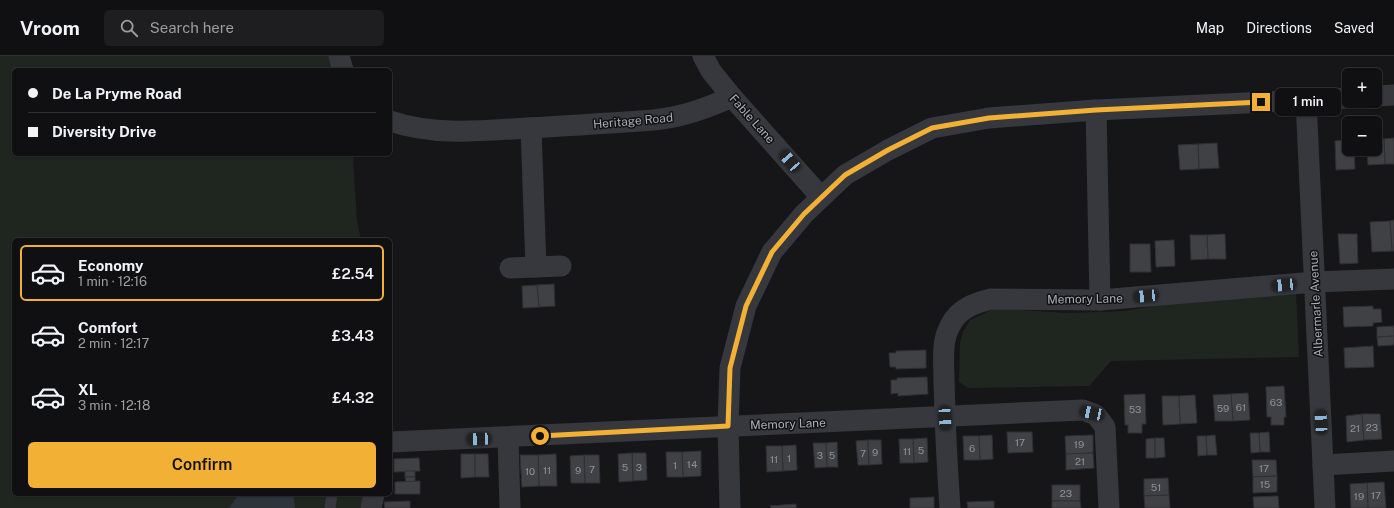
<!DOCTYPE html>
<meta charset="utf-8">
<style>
:root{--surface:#101012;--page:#1e1e20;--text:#f1f3f6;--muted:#9c9d9f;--line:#303032;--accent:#f2b134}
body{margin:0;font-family:"Public Sans",sans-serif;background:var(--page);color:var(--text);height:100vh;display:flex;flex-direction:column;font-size:15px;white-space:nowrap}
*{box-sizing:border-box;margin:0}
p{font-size:13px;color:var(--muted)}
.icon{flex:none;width:22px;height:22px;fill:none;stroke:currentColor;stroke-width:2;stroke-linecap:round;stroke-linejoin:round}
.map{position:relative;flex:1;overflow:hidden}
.details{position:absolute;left:12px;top:182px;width:380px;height:258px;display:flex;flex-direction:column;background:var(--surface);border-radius:6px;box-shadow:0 1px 3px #0004,0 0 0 1px var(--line)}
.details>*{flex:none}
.banner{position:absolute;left:12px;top:12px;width:380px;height:88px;border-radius:6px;box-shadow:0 1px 3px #0004,0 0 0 1px var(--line);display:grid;align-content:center;height:88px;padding:0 16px;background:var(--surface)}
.controls{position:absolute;left:1342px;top:12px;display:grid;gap:8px}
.controls a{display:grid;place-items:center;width:40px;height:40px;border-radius:6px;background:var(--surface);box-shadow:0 1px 3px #0004,0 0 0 1px var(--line);font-size:20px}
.end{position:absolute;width:18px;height:18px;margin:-9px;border:5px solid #f2b134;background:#111;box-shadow:0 0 0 2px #111}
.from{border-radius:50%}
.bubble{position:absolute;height:28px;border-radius:6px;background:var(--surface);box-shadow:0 1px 3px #0004,0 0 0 1px var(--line);font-size:13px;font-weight:600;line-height:28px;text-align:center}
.car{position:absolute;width:12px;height:24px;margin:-12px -6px;border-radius:5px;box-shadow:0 0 3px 1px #0007;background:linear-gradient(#222 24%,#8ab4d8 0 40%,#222 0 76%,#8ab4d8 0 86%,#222 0)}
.banner b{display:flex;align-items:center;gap:14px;height:38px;font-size:15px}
.banner b+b{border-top:1px solid var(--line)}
.banner i{width:10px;height:10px;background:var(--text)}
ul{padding:7px 0 0;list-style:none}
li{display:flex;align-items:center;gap:12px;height:56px;margin:0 8px 6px;padding:0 8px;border:2px solid transparent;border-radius:6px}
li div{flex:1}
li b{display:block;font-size:15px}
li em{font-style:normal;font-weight:600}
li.selected{border-color:var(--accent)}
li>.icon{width:36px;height:36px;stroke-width:1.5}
.primary-button{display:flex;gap:8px;margin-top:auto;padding:8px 16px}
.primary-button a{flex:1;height:46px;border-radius:6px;background:var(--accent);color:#111;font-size:16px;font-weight:600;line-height:46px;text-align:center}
header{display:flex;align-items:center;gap:24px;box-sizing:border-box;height:56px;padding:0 20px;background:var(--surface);border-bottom:1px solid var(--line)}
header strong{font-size:19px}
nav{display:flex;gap:22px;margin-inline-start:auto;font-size:14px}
.search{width:280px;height:36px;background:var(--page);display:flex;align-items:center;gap:10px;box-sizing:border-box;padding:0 14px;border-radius:6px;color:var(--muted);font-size:15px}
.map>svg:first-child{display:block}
.green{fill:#1e261f}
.water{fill:#2c353c}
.building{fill:#404145;stroke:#303034}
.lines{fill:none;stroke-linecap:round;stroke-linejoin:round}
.lane{stroke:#37383d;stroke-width:11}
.street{stroke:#37383d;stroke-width:21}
.route{stroke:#f2b134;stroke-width:5}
.labels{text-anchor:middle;stroke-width:3;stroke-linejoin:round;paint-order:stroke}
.number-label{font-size:10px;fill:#8e929b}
.street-label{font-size:12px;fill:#a8adb8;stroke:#111113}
</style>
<header>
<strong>Vroom</strong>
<div class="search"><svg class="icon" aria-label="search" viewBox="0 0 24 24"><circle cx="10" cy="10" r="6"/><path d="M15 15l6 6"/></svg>Search here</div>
<nav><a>Map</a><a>Directions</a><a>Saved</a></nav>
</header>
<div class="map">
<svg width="1394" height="452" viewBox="0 0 1394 452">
<rect width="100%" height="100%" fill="#161618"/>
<g class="green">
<path d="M0 0H339L343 14H14V98H354L353 104 357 165 361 184H14V438H374L371 452H0Z"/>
<path d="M1296 236 1299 301 1111 305 1089 330 968 332 959 326 960 287 963 276 970 264 996 252 1066 257 1125 255 1182 245Z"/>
</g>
<path class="water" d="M239 438H293L295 452H229Z"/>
<g class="building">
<path d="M1394 82V108H1385L1384 83Z"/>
<path d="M1375 83H1384L1385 108 1368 109 1367 93H1375Z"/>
<path d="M1349 84V93H1354L1355 113 1336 114 1335 85Z"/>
<path d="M1217 87 1219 112 1199 113 1198 88Z"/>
<path d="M1198 88 1199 113 1180 114 1178 89Z"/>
<path d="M1394 164V195H1392L1390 165Z"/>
<path d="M1390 165 1392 195 1372 196 1370 166Z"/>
<path d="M1225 178 1226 203H1208L1207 179Z"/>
<path d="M1338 178H1357L1358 207 1340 208Z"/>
<path d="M1190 179H1207L1208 203 1191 204Z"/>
<path d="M1174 184 1175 210 1156 211 1155 185Z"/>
<path d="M1130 188H1150L1151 216H1130Z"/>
<path d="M554 228 555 250 539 251 537 229Z"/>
<path d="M537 229 539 251 523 252 522 230Z"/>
<path d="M1373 250V253H1381L1382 266 1373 267V270L1344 271 1343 251Z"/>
<path d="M1394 270V280L1377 281V271Z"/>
<path d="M1394 280V289L1378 290 1377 281Z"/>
<path d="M1373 290 1374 311 1345 312 1344 292Z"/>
<path d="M926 294V312L896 313V311H890L889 297H896V295Z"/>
<path d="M927 321 928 338 898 340V337L891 338V324H897V322Z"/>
<path d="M1284 330 1286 361H1284V369H1271V361H1267L1266 331Z"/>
<path d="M1248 337 1250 364 1233 365 1231 338Z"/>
<path d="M1145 338 1146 368H1142V377H1128V369H1125L1124 339Z"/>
<path d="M1231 338 1233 365H1215L1213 339Z"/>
<path d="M1195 339 1197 367 1180 368 1179 340Z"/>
<path d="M1162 340H1179L1180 368 1163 369Z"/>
<path d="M1362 358 1364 384 1347 386 1346 360Z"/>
<path d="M1362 358H1380L1382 383 1364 384Z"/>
<path d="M1007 376H1032L1033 396 1008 397Z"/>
<path d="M1269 376 1270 396H1260L1259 377Z"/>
<path d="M1250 377H1259L1260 396 1251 397Z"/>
<path d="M992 379 993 403 980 404 979 380Z"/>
<path d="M1093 379V397L1066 398 1065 380Z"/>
<path d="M1215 379 1217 399H1207L1206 380Z"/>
<path d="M963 380H979L980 404H964Z"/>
<path d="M1197 380H1206L1207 399 1198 400Z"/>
<path d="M927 382 928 406 914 407 913 383Z"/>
<path d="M1155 382V402H1146V383Z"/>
<path d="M1155 382H1164L1165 401 1155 402Z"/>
<path d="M899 383H913L914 407H900Z"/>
<path d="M868 384 869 409H858L856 385Z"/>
<path d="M868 384H881L882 408 869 409Z"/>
<path d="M837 386 838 411H827L826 387Z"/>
<path d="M813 387H826L827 411 815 412Z"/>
<path d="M796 389 797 414 783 415 782 390Z"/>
<path d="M766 390H782L783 415 767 416Z"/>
<path d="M701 395V420L683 421 682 396Z"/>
<path d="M666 396H682L683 421H667Z"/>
<path d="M632 397H646L647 424 633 425Z"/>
<path d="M632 397 633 425 619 426 618 398Z"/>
<path d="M1093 397 1094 412 1066 414V398Z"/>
<path d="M461 398H475V421L461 422Z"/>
<path d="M475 398H488L489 421H475Z"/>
<path d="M556 398 557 430H539L538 399Z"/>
<path d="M520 399H538L539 430 522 431Z"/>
<path d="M584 399H599L600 427H585Z"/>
<path d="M584 399 585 427H571L570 400Z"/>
<path d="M419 402 420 415 394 416V403Z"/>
<path d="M1252 404H1276L1277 420 1253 421Z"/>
<rect x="405" y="415" width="10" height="6"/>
<path d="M1277 420V436L1253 437V421Z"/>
<path d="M405 421H415V426H406Z"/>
<path d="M1168 422 1169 439 1144 440V423Z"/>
<path d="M420 425V438H395V426Z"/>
<path d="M1384 426 1386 452H1368L1367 427Z"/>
<path d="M1367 427 1368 452H1351L1350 428Z"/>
<rect x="1052" y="429" width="28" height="16"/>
<path d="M1169 439 1170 452H1145L1144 440Z"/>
<path d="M1278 440 1279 452H1254L1253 441Z"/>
<path d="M934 441V452H910V442Z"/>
<path d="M410 445V452H385L384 446Z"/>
<path d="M994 445V452H968L967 446Z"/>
<path d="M1052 445H1080L1081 452H1052Z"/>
<path d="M796 448V452H771L770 450Z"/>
</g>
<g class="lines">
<path class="lane" d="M330 452 332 438"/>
<g class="street">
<path d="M339 0 343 14"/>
<path d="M703 0 711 15 732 41 821 141"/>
<path d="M1375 40 1394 39"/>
<path d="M1306 44 1325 452"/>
<path d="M1096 54 1100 244"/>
<path d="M390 65C435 80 479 75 526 72 568 70 611 67 653 64 683 61 704 53 732 41"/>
<path d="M531 72 536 211"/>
<path d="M510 212 561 210"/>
<path d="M508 382 510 452"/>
<path d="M390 386 1083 354 1096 359 1105 371 1109 452"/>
<path d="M1323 409 1394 405"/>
<path d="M371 452 374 438"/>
<path d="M730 452 728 370 730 312 746 250 772 196 804 158 845 119 888 94 932 72 989 62 1096 54 1349 42"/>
<path d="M950 452C947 409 945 367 944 324 944 306 941 286 950 270 958 253 974 247 991 243L1100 244 1315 226 1394 223"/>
</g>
</g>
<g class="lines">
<path class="route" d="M540 380 728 370 730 312 746 250 772 196 804 158 845 119 888 94 932 72 989 62 1096 54 1261 46"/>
</g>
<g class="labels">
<g class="number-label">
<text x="1276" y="350">63</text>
<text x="1241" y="355">61</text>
<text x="1223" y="356">59</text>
<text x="1135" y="357">53</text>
<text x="1372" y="375">23</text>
<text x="1355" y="376">21</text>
<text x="1020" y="390">17</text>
<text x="1079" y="392">19</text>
<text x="972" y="396">6</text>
<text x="921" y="398">5</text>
<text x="907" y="399">11</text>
<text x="875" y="400">9</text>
<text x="863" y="401">7</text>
<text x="820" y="403">3</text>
<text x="832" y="403">5</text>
<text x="789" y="406">1</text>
<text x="774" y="407">11</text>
<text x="1080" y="409">21</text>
<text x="692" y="412">14</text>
<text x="675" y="413">1</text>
<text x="625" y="415">5</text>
<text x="639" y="415">3</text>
<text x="1264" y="416">17</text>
<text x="592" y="417">7</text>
<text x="547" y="418">11</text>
<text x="578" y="418">9</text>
<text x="530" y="419">10</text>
<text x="1265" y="432">15</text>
<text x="1156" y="435">51</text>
<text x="1066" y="441">23</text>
<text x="1376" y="443">17</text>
<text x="1359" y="444">19</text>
</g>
<g class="street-label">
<text transform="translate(752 63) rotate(48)" y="4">Fable Lane</text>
<text transform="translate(633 65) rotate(-5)" y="4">Heritage Road</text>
<text transform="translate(1085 243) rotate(-1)" y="4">Memory Lane</text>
<text transform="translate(1316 248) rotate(-93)" y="4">Albermarle Avenue</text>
<text transform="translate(788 368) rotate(-2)" y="4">Memory Lane</text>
</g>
</g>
</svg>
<div class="controls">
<a>+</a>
<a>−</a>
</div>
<i class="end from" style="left:540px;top:380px"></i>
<i class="end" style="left:1261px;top:46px"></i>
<div class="bubble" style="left:1275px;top:32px;width:66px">1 min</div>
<i class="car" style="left:790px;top:105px;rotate:319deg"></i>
<i class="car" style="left:1284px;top:229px;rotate:265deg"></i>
<i class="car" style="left:1146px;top:240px;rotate:265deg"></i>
<i class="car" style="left:1092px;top:357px;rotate:282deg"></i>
<i class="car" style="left:945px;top:362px;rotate:177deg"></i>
<i class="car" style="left:1321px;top:366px;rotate:357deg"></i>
<i class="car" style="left:479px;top:383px;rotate:268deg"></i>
<div class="banner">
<b><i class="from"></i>De La Pryme Road</b>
<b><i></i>Diversity Drive</b>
</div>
<section class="details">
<ul>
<li class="selected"><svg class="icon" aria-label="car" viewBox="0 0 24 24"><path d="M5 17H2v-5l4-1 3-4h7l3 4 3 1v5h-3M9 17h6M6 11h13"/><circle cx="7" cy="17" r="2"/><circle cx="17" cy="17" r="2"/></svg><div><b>Economy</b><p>1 min · 12:16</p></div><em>£2.54</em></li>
<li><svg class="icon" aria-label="car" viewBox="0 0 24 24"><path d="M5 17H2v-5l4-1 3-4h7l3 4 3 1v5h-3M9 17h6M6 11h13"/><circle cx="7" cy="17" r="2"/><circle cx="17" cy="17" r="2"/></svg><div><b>Comfort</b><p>2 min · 12:17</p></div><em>£3.43</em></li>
<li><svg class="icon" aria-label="car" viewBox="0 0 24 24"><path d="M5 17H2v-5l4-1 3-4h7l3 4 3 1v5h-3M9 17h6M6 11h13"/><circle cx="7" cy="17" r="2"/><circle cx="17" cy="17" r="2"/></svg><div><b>XL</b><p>3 min · 12:18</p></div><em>£4.32</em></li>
</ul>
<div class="primary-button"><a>Confirm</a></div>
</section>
</div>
